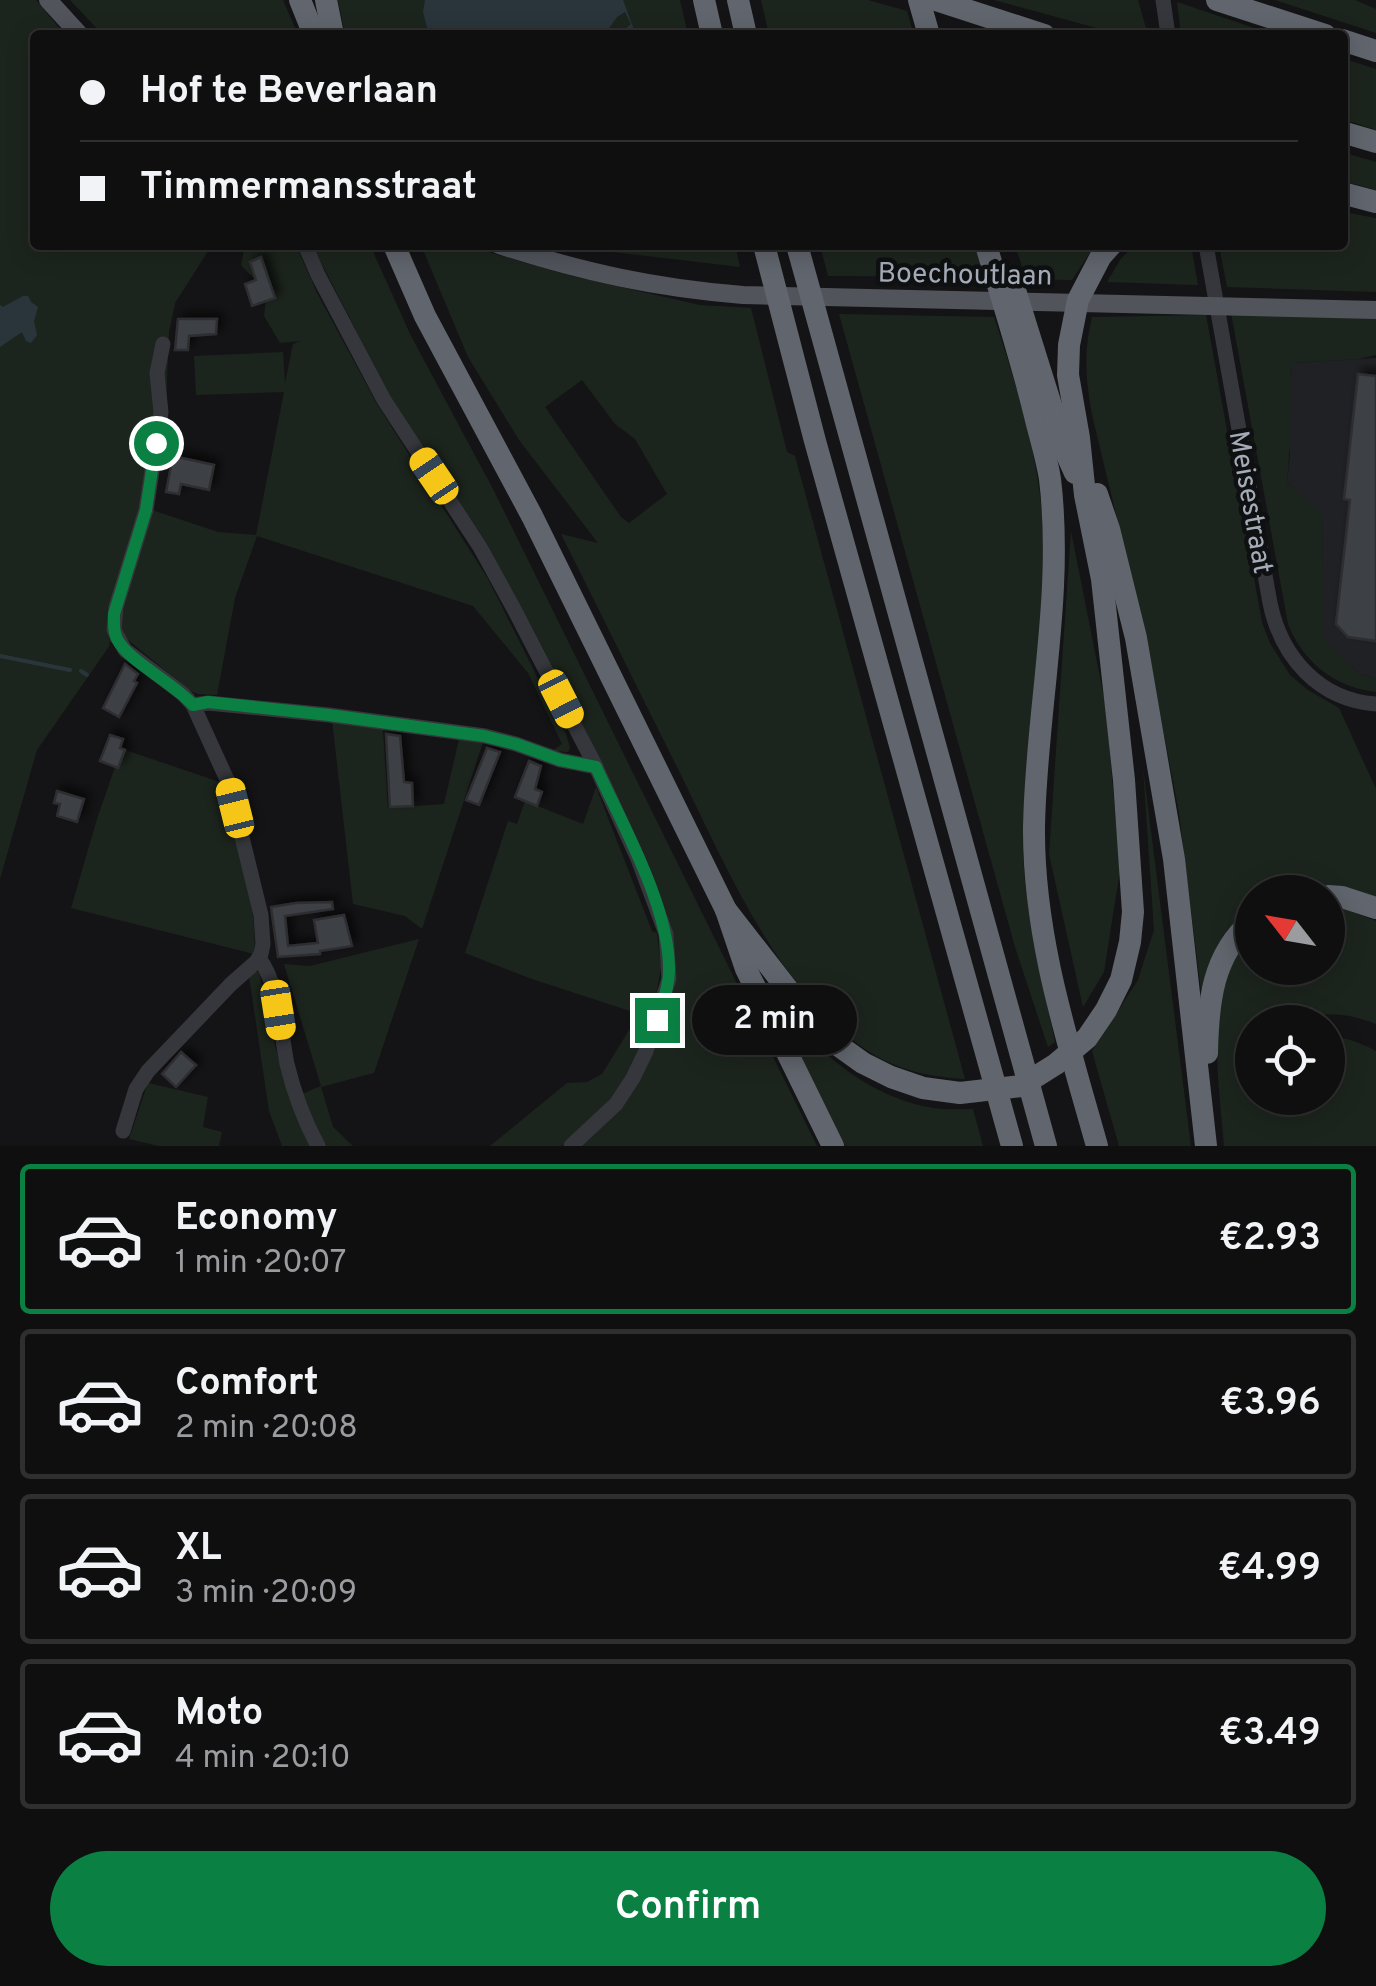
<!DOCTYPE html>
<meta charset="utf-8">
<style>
:root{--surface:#0f0f10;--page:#181819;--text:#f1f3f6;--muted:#9b9c9f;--line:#2f2f30;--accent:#0b8043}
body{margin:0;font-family:Overpass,sans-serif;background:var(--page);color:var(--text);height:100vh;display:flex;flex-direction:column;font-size:38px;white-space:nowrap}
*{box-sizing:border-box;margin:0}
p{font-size:32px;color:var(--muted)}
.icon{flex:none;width:55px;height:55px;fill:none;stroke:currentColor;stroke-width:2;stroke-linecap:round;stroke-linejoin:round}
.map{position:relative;height:1146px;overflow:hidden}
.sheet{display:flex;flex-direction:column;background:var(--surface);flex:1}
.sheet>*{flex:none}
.top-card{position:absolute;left:30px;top:30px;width:1318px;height:220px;border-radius:10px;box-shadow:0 5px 25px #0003,0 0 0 2px var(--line);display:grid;align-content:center;height:220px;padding:0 50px;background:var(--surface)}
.needle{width:65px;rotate:301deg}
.tools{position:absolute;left:1235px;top:875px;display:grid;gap:20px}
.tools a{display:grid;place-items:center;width:110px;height:110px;border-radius:50%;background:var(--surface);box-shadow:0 5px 25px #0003,0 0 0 2px var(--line);font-size:50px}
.end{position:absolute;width:45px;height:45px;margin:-22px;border:12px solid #0b8043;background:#fff;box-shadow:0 0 0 5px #fff}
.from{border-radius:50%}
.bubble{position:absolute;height:70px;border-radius:35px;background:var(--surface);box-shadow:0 5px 25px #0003,0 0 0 2px var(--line);font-size:32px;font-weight:600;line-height:70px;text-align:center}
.car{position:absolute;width:30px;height:60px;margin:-30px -15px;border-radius:12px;box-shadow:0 0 8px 2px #0007;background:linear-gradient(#f5c518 24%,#345 0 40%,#f5c518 0 76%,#345 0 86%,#f5c518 0)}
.top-card b{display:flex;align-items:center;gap:35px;height:95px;font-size:38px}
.top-card b+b{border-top:2px solid var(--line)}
.top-card i{width:25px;height:25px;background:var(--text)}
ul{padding:18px 0 0;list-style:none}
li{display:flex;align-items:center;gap:30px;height:150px;margin:0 20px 15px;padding:0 30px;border:5px solid var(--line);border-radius:10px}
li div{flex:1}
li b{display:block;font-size:38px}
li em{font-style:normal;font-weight:600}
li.on{border-color:var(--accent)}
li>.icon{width:90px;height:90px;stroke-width:1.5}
.button{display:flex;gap:20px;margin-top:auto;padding:20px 50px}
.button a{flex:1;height:115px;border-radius:60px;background:var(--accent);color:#fff;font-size:40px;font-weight:600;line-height:115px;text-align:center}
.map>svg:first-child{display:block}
.built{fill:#202124}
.green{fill:#1c251d;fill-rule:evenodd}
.water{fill:#29353b}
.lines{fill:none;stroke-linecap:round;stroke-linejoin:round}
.stream{stroke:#29353b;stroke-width:4}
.building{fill:#3e3f44;stroke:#2e2f33;stroke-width:2.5;filter:url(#shadow)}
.minor{stroke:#35373c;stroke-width:15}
.major{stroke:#51545b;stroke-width:18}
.highway{stroke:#61656d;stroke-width:22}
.route{stroke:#0b8043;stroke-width:12}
.labels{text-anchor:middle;stroke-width:9;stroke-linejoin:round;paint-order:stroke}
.street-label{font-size:28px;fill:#a5acb8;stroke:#0f1011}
</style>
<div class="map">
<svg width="1376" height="1146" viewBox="0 0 1376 1146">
<defs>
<filter id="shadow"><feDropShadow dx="5.5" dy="-5.5" stdDeviation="5" flood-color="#0009"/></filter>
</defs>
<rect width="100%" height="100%" fill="#141416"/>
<path class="built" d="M1376 358V679L1360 674 1323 639 1322 515 1287 482 1290 455 1288 438 1292 363Z"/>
<g class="green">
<path d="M0 0H36L65 35H35V245H212L175 303 169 332 166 402 152 510 218 532 256 535 284 392 196 395 194 356 283 352 285 383 293 344 301 341 280 343 264 316 266 298 257 282 241 265 245 245H296L317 293 377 404 488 579 566 734 570 748 568 752 552 751 562 744 528 673 473 606 257 536 235 598 217 695 198 694 190 691 121 634 118 628 111 643 108 642 110 645 37 750 0 879Z"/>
<path d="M70 0H283L298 35H103Z"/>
<path d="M338 0H680L688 35H345Z"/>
<path d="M761 0H868L907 11 914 35H769Z"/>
<path d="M994 0H1138L1148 35H1122Z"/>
<path d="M1275 0H1355L1376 9V33Z"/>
<path d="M1177 2 1275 35H1181Z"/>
<path d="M1342 58 1376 69V130L1343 119Z"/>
<path d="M1342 152 1376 162V190L1343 181Z"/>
<path d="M1343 212 1376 218V292L1227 287 1219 245H1342Z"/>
<path d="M312 245H370L410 334 494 491 817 1146H580L655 1045 671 996 675 967 672 929 607 773 543 648 484 539 392 400Z"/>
<path d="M421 245H464L572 276 700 305 751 308 787 452 795 456 965 1079C926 1077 889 1068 858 1044 773 980 726 866 680 773 640 693 601 614 561 534L598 543 519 440 468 357ZM582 380 615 424 635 439 667 494 629 523 621 517 545 407Z"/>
<path d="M579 245H735L740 267 596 250Z"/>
<path d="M820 245H977L987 277 828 276Z"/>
<path d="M1015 245H1095L1072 280 1026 279Z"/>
<path d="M1134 245H1191L1198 285 1107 282 1120 260Z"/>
<path d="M1231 313 1376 317V355L1359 359 1292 363C1290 402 1291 443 1287 482L1322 514 1324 639 1360 674 1376 679V692C1334 687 1304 663 1288 624Z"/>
<path d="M839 314 994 317C1019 393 1044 472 1044 553 1044 621 1035 689 1028 757 1025 790 1022 823 1023 855 1026 918 1042 980 1055 1042L1048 1047 1015 947Z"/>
<path d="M1206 315 1262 622 1270 643 1290 675 1308 690 1339 708 1376 789V899L1332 887 1304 888 1287 892H1252V910C1229 930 1211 961 1201 991L1179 813 1145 634 1093 419C1086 384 1083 352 1092 317Z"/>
<path d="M1071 531 1106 708 1120 870 1104 972 1083 1007 1049 854Z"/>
<path d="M332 720 383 729 388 808 444 804 459 739 483 742 422 929 405 916 353 904Z"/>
<path d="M122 749 220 782C234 825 259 911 254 954L71 908 97 819 115 767H119L124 751Z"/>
<path d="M1143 768 1191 1146H1119L1092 1051 1138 980 1154 930Z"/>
<path d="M596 787 652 931 657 933 661 968 652 1017 635 1060 621 1087 588 1125 561 1146H490L567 1083 587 1082 602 1074 639 1014 532 979 465 953 508 821 517 824 525 801 583 824Z"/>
<path d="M1328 906 1339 907 1376 921V1024C1345 1012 1326 1012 1294 1019L1290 1022H1252V1098H1328V1038C1342 1035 1364 1044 1376 1051V1146H1224C1220 1097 1209 1020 1227 975 1233 960 1243 947 1252 935V968H1328Z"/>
<path d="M419 939 374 1073 321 1087 333 1127 353 1146H325L302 1094 321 1086 284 964 310 966Z"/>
<path d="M252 972H259C272 1032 282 1090 310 1146H282L269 1111 249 976Z"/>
<path d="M772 1000C816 1048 866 1098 934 1108 947 1110 960 1109 973 1109L983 1146H845Z"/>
<path d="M148 1083 208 1097 203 1127 222 1132 219 1146H159L129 1139Z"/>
</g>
<g class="water">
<path d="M425 0H623L636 35H618L631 24 625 12 617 17 604 35H429L423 12Z"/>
<path d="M23 296H28L31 302 38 307 34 321 37 335 31 343 26 341 22 332 0 347V305L3 307Z"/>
</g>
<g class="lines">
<g class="stream">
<path d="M0 656 70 670"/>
<path d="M81 671 87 675"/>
</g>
</g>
<g class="building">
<path d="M261 257 275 298 252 306 245 284 256 280 250 262Z"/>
<path d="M178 319H217L216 334 189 336 188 350H175Z"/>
<path d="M1358 374 1376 376V641L1348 637 1336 624 1350 500 1344 499Z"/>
<path d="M173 456 214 465 209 490 181 484 179 494 166 492Z"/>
<path d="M125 664 138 674 134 681 137 683 119 717 103 708Z"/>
<path d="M386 734 400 736 404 782 412 783 413 806 390 807Z"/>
<path d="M110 735 123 739 120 748 125 750 118 768 100 761Z"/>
<path d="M487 748 500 752 479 805 466 800Z"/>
<path d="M529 761 541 766 535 789 542 792 537 806 515 797Z"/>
<path d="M57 791 84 799 77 822 57 816 60 804 54 803Z"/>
<path d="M332 902 333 909 285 916 288 946 318 943 314 920 344 915 352 946 320 951V954L278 957 271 907 296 903Z"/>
<path d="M181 1052 196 1065 176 1087 162 1074Z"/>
</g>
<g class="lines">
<g class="minor">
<path d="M1163 0 1168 35"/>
<path d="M305 245 318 275 384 400 480 547 515 611 596 767 638 859 666 934 669 979 646 1051 633 1078 616 1104 571 1146"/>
<path d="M1206 245 1270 603C1281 657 1319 700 1376 704"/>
<path d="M193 705 208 703 329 715 485 736 516 744 560 760 596 767"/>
<path d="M259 958C280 987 280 1030 287 1064 294 1093 304 1120 318 1146"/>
<path d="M123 1131 136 1089 148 1071 231 984 256 962 261 954 263 944 261 915 229 784 193 705 183 694 125 650 114 630 116 607 146 510 161 412 157 373 163 344"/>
</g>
<g class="major">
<path d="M48 0 80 35"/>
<path d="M499 245C583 272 655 288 743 295L1376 310"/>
</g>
<g class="highway">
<path d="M300 0 314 35"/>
<path d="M326 0 333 35"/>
<path d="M704 0 712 35"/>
<path d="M738 0 746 35"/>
<path d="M919 0 929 35"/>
<path d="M936 0 1044 35"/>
<path d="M1217 0 1325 35"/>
<path d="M1342 40 1376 51"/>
<path d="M1342 132 1376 142"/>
<path d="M1342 193 1376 202"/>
<path d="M394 245 425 316 532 516 726 910 746 969 833 1146"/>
<path d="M764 245 815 441 1012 1146"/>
<path d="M797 245 1046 1146"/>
<path d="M986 245C1003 303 1022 361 1036 420 1041 440 1047 460 1050 479 1064 596 1036 711 1034 827 1033 937 1068 1042 1097 1146"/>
<path d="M1015 290 1066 453 1075 473"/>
<path d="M1097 494 1109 529 1136 638 1174 859 1206 1146"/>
<path d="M1328 896 1342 897 1376 908"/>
<path d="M726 910 810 1018 835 1043 863 1063 891 1077 923 1088 960 1093 1021 1086 1056 1064 1087 1038 1106 1010 1121 980 1130 942 1133 912 1124 780 1102 579 1085 495 1079 438 1068 375 1069 345 1078 300 1101 256 1111 245"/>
<path d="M1207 1053C1208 1003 1212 955 1252 921"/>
</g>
</g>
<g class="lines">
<path class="route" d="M156 443 146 510 114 614C114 623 113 631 117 639 128 661 174 683 193 705L208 702 329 715 484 736 516 744 560 760 596 767C622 824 668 904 669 967 670 985 662 1003 657 1020"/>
</g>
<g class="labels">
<g class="street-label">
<text transform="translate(965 273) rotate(1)" y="10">Boechoutlaan</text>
<text transform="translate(1252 502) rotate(80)" y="10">Meisestraat</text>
</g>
</g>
</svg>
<div class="tools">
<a><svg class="needle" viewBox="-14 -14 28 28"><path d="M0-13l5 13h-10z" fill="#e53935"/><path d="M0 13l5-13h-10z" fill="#9b9c9f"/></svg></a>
<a><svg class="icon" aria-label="locate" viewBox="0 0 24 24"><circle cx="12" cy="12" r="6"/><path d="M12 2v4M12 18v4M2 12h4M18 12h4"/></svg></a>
</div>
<i class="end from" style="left:156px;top:443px"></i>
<i class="end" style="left:657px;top:1020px"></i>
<div class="bubble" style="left:692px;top:985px;width:165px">2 min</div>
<i class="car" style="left:434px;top:476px;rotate:326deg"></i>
<i class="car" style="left:561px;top:699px;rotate:153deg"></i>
<i class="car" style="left:235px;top:808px;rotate:346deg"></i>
<i class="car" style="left:278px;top:1010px;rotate:171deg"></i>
<div class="top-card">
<b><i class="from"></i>Hof te Beverlaan</b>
<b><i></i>Timmermansstraat</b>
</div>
</div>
<section class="sheet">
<ul>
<li class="on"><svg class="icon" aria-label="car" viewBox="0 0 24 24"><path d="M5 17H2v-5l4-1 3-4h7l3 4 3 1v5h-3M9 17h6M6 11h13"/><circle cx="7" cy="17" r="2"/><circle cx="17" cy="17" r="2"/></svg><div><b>Economy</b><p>1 min · 20:07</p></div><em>€2.93</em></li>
<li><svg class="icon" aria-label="car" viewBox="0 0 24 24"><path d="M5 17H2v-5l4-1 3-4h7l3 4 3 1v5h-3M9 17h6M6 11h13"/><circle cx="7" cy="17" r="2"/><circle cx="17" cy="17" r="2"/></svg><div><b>Comfort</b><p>2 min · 20:08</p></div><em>€3.96</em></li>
<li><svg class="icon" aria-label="car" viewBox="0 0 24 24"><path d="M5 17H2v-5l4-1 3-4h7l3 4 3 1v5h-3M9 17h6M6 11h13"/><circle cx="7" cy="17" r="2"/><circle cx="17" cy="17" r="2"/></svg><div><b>XL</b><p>3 min · 20:09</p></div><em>€4.99</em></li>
<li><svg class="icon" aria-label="car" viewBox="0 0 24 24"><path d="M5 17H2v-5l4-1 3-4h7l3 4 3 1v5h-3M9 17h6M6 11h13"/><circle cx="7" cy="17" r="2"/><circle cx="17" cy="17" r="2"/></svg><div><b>Moto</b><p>4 min · 20:10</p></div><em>€3.49</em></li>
</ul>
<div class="button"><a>Confirm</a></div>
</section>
